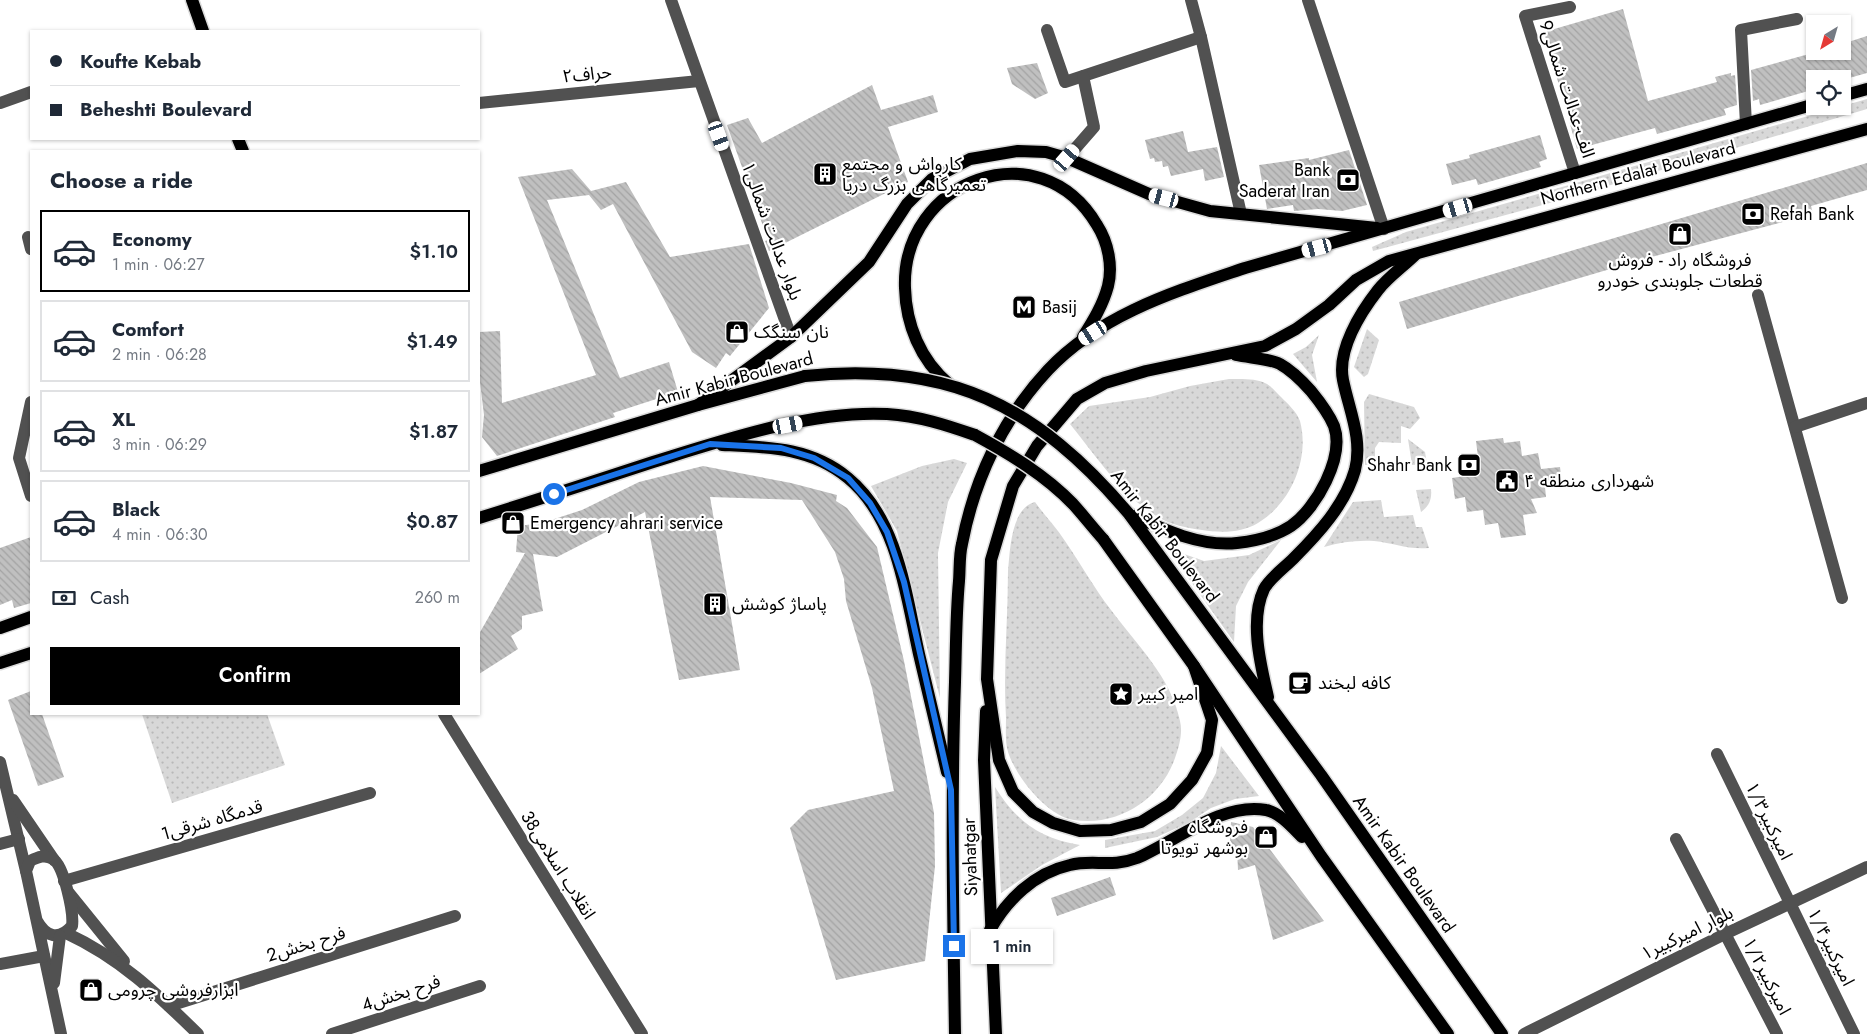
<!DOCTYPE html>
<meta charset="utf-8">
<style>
:root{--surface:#fff;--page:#f6f6f7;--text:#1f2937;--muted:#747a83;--line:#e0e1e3;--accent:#000}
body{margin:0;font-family:Jost,"Noto Sans Arabic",sans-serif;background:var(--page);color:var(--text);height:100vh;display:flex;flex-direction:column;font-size:19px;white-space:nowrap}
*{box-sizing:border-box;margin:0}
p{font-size:16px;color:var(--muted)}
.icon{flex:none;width:28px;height:28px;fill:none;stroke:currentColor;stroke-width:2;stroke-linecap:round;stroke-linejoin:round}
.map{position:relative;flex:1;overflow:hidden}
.panel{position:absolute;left:30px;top:150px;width:450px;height:565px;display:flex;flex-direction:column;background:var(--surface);border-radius:0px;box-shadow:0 1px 4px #0004}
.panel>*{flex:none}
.top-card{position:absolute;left:30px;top:30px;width:450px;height:110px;border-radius:0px;box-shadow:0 1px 4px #0004;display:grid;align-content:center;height:110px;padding:0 20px;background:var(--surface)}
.needle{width:32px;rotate:217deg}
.tools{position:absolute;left:1806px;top:15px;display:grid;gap:10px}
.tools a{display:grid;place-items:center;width:45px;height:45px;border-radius:0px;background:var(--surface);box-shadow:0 1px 4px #0004;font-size:25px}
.end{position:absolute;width:22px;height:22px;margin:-11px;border:6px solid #1a73e8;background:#fff;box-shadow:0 0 0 2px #fff}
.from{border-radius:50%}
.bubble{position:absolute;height:35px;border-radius:0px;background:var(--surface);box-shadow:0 1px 4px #0004;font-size:16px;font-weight:600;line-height:35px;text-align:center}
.car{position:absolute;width:15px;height:30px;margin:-15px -8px;border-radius:6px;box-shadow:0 0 4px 1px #0007;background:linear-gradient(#fff 24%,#345 0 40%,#fff 0 76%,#345 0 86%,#fff 0)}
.top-card b{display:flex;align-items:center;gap:18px;height:48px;font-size:19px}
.top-card b+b{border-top:1px solid var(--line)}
.top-card i{width:12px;height:12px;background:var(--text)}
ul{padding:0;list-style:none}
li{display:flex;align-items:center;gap:15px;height:82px;margin:0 10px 8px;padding:0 10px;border:2px solid var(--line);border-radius:0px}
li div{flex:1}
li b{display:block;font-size:19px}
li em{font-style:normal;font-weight:600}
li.active{border-color:var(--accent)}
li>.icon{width:45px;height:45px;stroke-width:1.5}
h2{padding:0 20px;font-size:22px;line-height:60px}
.pay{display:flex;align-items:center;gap:12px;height:55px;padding:0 20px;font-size:19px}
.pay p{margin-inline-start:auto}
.primary-button{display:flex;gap:10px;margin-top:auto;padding:10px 20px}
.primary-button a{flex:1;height:58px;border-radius:0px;background:var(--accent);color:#fff;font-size:20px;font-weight:600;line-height:58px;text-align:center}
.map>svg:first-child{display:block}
.grass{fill:url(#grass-dots)}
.building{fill:url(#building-back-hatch)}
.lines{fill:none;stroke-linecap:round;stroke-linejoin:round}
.major-casing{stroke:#dbdbdb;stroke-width:15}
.minor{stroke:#515151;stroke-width:12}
.major{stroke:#000;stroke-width:12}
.major-bridge-casing{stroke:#dbdbdb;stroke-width:15;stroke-linecap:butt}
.major-bridge{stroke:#000;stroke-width:12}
.route{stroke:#1a73e8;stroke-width:6}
.labels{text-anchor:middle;stroke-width:4.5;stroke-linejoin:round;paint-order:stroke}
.street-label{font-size:18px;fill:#000;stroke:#fff}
.poi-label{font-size:18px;fill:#000;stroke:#fff;text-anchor:start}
</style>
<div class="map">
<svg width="1867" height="1034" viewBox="0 0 1867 1034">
<defs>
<pattern id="grass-dots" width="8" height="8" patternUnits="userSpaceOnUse" patternTransform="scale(1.25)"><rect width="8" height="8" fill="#d8d8d8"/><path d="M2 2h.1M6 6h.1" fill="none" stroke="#b8b8b8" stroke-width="1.8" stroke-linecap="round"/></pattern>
<pattern id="building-back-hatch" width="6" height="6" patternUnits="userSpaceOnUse" patternTransform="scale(1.25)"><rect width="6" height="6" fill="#c0c0c0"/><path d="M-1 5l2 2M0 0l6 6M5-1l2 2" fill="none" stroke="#a3a3a3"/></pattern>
</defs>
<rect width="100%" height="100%" fill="#fff"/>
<g class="grass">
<path d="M1867 99V109L1557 201 1373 251 1372 247 1406 232Z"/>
<path d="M1367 329 1379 340 1368 374 1364 377 1354 367Z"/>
<path d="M1319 335 1312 355 1317 382 1293 354 1306 347Z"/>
<path d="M1229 379C1242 379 1256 378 1267 384 1272 387 1277 393 1281 397 1287 403 1297 412 1300 421 1310 459 1291 503 1258 523 1242 533 1220 533 1202 530 1187 528 1171 525 1158 517 1122 496 1096 456 1070 424L1089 406 1150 397 1190 386Z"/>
<path d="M1369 394 1414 407 1420 418 1410 429 1401 426V443L1379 442 1375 448V464L1365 465 1364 402Z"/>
<path d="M1408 439 1425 452 1427 464 1412 465Z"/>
<path d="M954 459 967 463 948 502 938 553 940 698 897 531 871 486 922 466Z"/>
<path d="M1431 489C1432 500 1429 506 1421 512L1416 490Z"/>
<path d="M1381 500 1384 517 1413 515 1416 527H1422L1429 548C1408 550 1394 543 1374 541 1357 540 1341 542 1324 547L1353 502Z"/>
<path d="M1035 502C1044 515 1056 527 1065 541 1081 564 1094 588 1111 610 1137 645 1171 677 1180 721 1183 733 1179 747 1175 758 1161 799 1118 827 1074 820 1047 816 1016 777 1008 752 1005 742 1006 729 1006 718 1003 669 1008 620 1008 571 1010 550 1011 508 1035 502Z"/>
<path d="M1281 540 1248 582 1236 606 1234 642 1167 548 1204 561 1249 555Z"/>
<path d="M142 714H267L285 765 172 803Z"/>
<path d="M1221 746 1259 796 1235 799 1211 808 1188 823 1157 837 1105 848V840L1155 831 1182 815 1203 798 1216 773Z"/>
<path d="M995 787C1016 821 1040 839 1080 845L1042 865 1001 893Z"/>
</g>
<g class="building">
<path d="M1623 9 1648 101 1717 82 1715 77 1731 73V76L1735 75 1737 105 1724 109 1726 115 1657 134 1655 128 1577 149 1544 32Z"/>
<path d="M1867 36V73L1842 80 1815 79V89L1760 105 1759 99 1753 101 1751 70 1820 51H1842V44Z"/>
<path d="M1037 63 1048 93 1035 99 1012 84 1007 68Z"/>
<path d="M872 85 881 110 933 95 938 112 888 127 908 182 769 251 765 241 768 240 727 125 748 118 762 143Z"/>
<path d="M1183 131 1188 152 1217 147 1224 177 1205 181 1203 169 1171 176 1168 166 1163 167 1162 161 1155 162 1154 158 1150 159 1145 140Z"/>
<path d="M1540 135 1547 159 1539 162 1541 167 1478 185 1476 179 1452 185 1446 164 1470 158 1469 155Z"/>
<path d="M1349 150 1367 205 1342 211 1318 209 1294 211 1293 205 1267 209 1259 165 1309 158V160Z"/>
<path d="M1867 163V190L1811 206 1813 214 1644 259 1407 329 1399 302Z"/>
<path d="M572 169 591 191 626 182 670 257 749 244 769 308 730 356 726 353 716 368 692 352 613 204 601 210 589 195 547 200 620 378 669 362 678 392 613 413 615 417 497 456 482 437 484 415 479 373V332L500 331 502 403 596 375 518 177Z"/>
<path d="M1503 438 1504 443 1520 441 1522 456 1538 453 1541 469 1560 467 1562 484 1545 487 1546 497 1531 499 1537 513 1523 515 1526 535 1501 538 1498 523 1485 525 1483 510 1467 512 1465 497 1455 499 1452 478 1465 476 1463 459 1478 457 1476 441Z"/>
<path d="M703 466 791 483 837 495 836 501 847 508 877 547 904 661 934 813 935 866 925 961 836 980 790 828 808 810 894 791 872 688 846 601 844 579 835 552 802 500 710 497 740 670 679 680 645 512 557 557 533 554 543 611 522 616V629L511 636 518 649 479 674V634L525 553 516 552 518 526 542 523 582 510 639 482Z"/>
<path d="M31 537V603L14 608 12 600 0 605V548Z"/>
<path d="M31 691V714H42L64 777 38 786 8 700Z"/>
<path d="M1231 822 1253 827 1324 921 1273 940 1255 865 1238 870 1237 848 1230 843Z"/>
<path d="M1110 877 1116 895 1057 916 1051 898Z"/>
</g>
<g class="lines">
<g class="major-casing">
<g id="major">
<path d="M192 0 203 31"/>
<path d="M1842 96 1867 89"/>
<path d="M238 139 243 151"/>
<path d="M949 384C920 360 906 324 905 288 901 180 1040 128 1097 225 1108 242 1113 266 1108 286 1103 305 1093 321 1083 337"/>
<path d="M698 405 791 337 869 262 907 204 932 179 970 159 1018 151 1046 152 1067 158 1149 194 1210 211 1377 228"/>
<path d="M722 445C767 447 811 447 848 478 898 519 906 595 919 654 928 693 938 733 947 772"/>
<path d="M479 471 698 405 805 376"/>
<path d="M1129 514 1321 775 1502 1034"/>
<path d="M1132 515C1164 530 1201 547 1237 543 1254 541 1276 536 1291 526 1316 509 1345 457 1334 426 1329 414 1320 402 1311 391 1303 382 1291 370 1280 364 1268 358 1249 358 1236 355"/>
<path d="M479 518C537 500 595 481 653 462 724 440 812 410 887 414 919 416 946 425 975 435"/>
<path d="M1103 539 1194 666 1321 856 1448 1034"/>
<path d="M0 628 31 617"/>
<path d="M0 663 31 653"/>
<path d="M1194 666 1212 720 1207 753 1192 780 1170 804 1141 822 1111 830 1080 831 1053 823 1033 812 1013 792 999 760 987 679 991 560 1013 486 1037 446 1077 399 1105 383 1146 371 1265 346 1296 329 1329 305 1356 280 1389 261 1867 129"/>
<path d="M1268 697C1261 666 1249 621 1264 589 1270 578 1284 568 1293 559 1318 534 1345 505 1355 470 1363 439 1349 410 1343 380 1337 350 1360 313 1378 290 1388 277 1404 266 1416 254"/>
<path d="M986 711 984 760 996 1034"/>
<path d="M990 930C1007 900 1034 873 1070 865 1093 859 1111 868 1137 858 1175 842 1221 802 1266 810 1279 812 1293 828 1302 837"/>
<path d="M955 1034C953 916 951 799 955 682 956 648 956 614 959 581 960 569 959 556 962 544 974 480 1003 418 1048 370 1101 314 1174 292 1245 268L1815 104"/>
</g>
</g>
<g class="minor">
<path d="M671 0 791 337"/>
<path d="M1191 0 1201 37 1241 214"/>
<path d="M1308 0 1384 229"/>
<path d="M1570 7 1525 16 1575 173"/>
<path d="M1047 30 1065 82 1201 37"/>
<path d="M0 103 31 92"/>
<path d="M479 103 699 81"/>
<path d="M1746 124 1741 30 1797 19"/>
<path d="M1067 158 1094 127 1083 76"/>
<path d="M28 237 31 249"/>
<path d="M1758 295 1842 598"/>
<path d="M31 402 19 458 31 496"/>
<path d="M1795 427 1867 403"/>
<path d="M444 714 642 1034"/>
<path d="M1717 754 1854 1034"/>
<path d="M0 762 26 871"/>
<path d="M13 800 54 860"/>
<path d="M1676 839 1777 1034"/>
<path d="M0 844 19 839"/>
<path d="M64 881 370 793"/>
<path d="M69 893 124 961"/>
<path d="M37 921C46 937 59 941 72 926 74 913 64 866 53 859 45 854 38 857 30 861L26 871 61 1034"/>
<path d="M66 933C120 958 156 993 198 1034"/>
<path d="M0 964 44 956"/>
<path d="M54 983 60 936"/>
<path d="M169 1006 455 916"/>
<path d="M332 1034 480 986"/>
<path d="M1524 1034 1725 934 1867 867"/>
</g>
<use href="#major" class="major"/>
<g class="major-bridge-casing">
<g id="major-bridge">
<path d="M805 376C948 361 1037 405 1129 514"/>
<path d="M975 435C1010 454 1045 475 1073 504 1083 515 1093 528 1103 539"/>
</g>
</g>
<use href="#major-bridge" class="major-bridge"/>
</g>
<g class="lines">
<path class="route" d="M554 494 710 444 781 448 814 458 848 478 870 503 887 532 904 582 951 790 954 946"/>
</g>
<defs>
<g id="building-square" transform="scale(1.25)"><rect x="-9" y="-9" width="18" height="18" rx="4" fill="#000" stroke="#fff"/><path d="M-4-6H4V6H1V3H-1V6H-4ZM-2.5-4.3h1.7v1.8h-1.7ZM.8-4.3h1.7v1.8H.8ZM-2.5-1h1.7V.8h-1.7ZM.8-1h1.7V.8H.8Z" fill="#fff"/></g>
<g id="bank-square" transform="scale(1.25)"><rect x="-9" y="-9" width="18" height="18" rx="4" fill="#000" stroke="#fff"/><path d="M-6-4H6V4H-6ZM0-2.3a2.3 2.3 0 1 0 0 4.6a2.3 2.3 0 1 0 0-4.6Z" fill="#fff"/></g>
<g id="shop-square" transform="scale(1.25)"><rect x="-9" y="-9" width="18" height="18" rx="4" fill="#000" stroke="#fff"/><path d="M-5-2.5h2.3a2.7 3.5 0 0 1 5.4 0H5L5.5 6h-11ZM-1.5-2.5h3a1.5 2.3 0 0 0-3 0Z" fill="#fff"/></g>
<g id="metro-square" transform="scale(1.25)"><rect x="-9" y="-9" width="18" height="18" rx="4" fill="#000" stroke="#fff"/><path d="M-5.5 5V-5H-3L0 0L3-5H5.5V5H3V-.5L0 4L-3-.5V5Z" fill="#fff"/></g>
<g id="civic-square" transform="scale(1.25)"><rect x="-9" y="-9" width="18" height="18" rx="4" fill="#000" stroke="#fff"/><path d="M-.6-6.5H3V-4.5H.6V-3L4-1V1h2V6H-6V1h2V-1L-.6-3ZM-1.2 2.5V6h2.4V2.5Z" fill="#fff"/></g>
<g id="cafe-square" transform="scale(1.25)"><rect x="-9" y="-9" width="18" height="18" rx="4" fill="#000" stroke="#fff"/><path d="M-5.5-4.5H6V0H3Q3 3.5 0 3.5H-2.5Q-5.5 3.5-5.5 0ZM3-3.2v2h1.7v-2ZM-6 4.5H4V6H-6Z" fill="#fff"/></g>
<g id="sight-square" transform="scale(1.25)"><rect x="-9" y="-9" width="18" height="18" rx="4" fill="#000" stroke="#fff"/><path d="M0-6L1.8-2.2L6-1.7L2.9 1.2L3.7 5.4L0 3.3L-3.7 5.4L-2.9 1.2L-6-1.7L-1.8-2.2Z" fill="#fff"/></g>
</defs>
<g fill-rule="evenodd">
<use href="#building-square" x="825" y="174"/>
<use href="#bank-square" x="1348" y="180"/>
<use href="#bank-square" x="1753" y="214"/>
<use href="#shop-square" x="1680" y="234"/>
<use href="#metro-square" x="1024" y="307"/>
<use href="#shop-square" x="737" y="332"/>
<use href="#bank-square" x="1469" y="465"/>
<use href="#civic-square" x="1507" y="481"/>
<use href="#shop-square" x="513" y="523"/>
<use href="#building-square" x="715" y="604"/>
<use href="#cafe-square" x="1300" y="683"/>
<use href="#sight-square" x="1121" y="694"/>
<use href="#shop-square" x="1266" y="837"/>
<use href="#shop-square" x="91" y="990"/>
</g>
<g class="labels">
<g class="street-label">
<text transform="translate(587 74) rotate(-6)" y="6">حراف۲</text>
<text transform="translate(1567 89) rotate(72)" y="6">9الف-عدالت شمالی</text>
<text transform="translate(1638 173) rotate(-15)" y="6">Northern Edalat Boulevard</text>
<text transform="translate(772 231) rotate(70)" y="6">بلوار عدالت شمالی۱</text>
<text transform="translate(734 379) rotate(-15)" y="6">Amir Kabir Boulevard</text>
<text transform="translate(1165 536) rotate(52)" y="6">Amir Kabir Boulevard</text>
<text transform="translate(212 820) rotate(-16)" y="6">1قدمگاه شرقی</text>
<text transform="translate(1769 821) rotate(64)" y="6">امیرکبیر۱/۳</text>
<text transform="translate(970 857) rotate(-92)" y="6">Siyahatgar</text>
<text transform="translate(1404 864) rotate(55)" y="6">Amir Kabir Boulevard</text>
<text transform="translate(558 865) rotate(58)" y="6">38انقلاب اسلامی</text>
<text transform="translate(1687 933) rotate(-26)" y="6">بلوار امیرکبیر۱</text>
<text transform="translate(306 944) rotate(-17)" y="6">2فرح بخش</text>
<text transform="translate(1831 947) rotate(64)" y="6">امیرکبیر۱/۴</text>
<text transform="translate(1767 976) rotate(63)" y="6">امیرکبیر۱/۲</text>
<text transform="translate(401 993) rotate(-18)" y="6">4فرح بخش</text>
</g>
<g class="poi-label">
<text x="842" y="170">کارواش و مجتمع<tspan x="842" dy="21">تعمیرگاهی بزرگ دریا</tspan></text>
<text x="1330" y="176" text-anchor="end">Bank<tspan x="1330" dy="21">Saderat Iran</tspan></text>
<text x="1770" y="220">Refah Bank</text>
<text x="1680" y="266" text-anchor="middle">فروشگاه راد - فروش<tspan x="1680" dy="21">قطعات جلوبندی خودرو</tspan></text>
<text x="1042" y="313">Basij</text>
<text x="754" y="338">نان سنگک</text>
<text x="1452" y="471" text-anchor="end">Shahr Bank</text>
<text x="1524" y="487">شهرداری منطقه ۴</text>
<text x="530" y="529">Emergency ahrari service</text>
<text x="732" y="610">پاساژ کوشش</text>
<text x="1318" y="689">کافه لبخند</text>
<text x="1138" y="700">امیر کبیر</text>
<text x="1248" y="833" text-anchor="end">فروشگاه<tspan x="1248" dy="21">بوشهر تویوتا</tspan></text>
<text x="108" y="996">ابزارفروشی چرومی</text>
</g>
</g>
</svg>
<div class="tools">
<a><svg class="needle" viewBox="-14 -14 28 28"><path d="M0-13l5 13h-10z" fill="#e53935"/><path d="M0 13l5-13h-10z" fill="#747a83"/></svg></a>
<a><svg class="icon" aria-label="locate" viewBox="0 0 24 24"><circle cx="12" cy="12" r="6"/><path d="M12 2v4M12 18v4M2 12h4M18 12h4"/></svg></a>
</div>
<i class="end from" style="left:554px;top:494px"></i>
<i class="end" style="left:954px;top:946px"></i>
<div class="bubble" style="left:971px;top:929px;width:82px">1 min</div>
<i class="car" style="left:719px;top:136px;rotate:160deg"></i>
<i class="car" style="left:1067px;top:158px;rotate:41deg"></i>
<i class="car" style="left:1164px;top:198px;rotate:285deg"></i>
<i class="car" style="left:1458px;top:208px;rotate:254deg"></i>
<i class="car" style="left:1317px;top:248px;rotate:255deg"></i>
<i class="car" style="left:1093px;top:333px;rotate:237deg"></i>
<i class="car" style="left:788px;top:425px;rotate:79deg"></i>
<div class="top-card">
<b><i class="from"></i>Koufte Kebab</b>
<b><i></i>Beheshti Boulevard</b>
</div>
<section class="panel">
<h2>Choose a ride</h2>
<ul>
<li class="active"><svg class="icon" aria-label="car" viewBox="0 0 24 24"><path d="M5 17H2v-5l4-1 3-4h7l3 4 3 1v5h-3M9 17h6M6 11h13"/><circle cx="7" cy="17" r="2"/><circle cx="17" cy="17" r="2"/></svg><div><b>Economy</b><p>1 min · 06:27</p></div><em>$1.10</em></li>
<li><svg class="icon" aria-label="car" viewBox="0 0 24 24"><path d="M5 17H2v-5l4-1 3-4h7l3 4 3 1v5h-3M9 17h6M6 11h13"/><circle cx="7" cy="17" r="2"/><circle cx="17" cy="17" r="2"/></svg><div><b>Comfort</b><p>2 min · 06:28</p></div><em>$1.49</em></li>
<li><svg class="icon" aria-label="car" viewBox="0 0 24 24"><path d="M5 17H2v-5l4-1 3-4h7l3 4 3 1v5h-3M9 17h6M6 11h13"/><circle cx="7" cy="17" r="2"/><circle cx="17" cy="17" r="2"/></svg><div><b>XL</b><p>3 min · 06:29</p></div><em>$1.87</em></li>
<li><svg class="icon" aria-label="car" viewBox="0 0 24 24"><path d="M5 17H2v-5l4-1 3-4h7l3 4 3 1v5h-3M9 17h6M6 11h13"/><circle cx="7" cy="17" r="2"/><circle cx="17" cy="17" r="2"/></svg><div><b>Black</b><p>4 min · 06:30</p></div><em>$0.87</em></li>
</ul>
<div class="pay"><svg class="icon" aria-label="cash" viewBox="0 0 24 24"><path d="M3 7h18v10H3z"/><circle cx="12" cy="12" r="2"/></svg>Cash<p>260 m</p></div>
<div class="primary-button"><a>Confirm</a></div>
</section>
</div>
